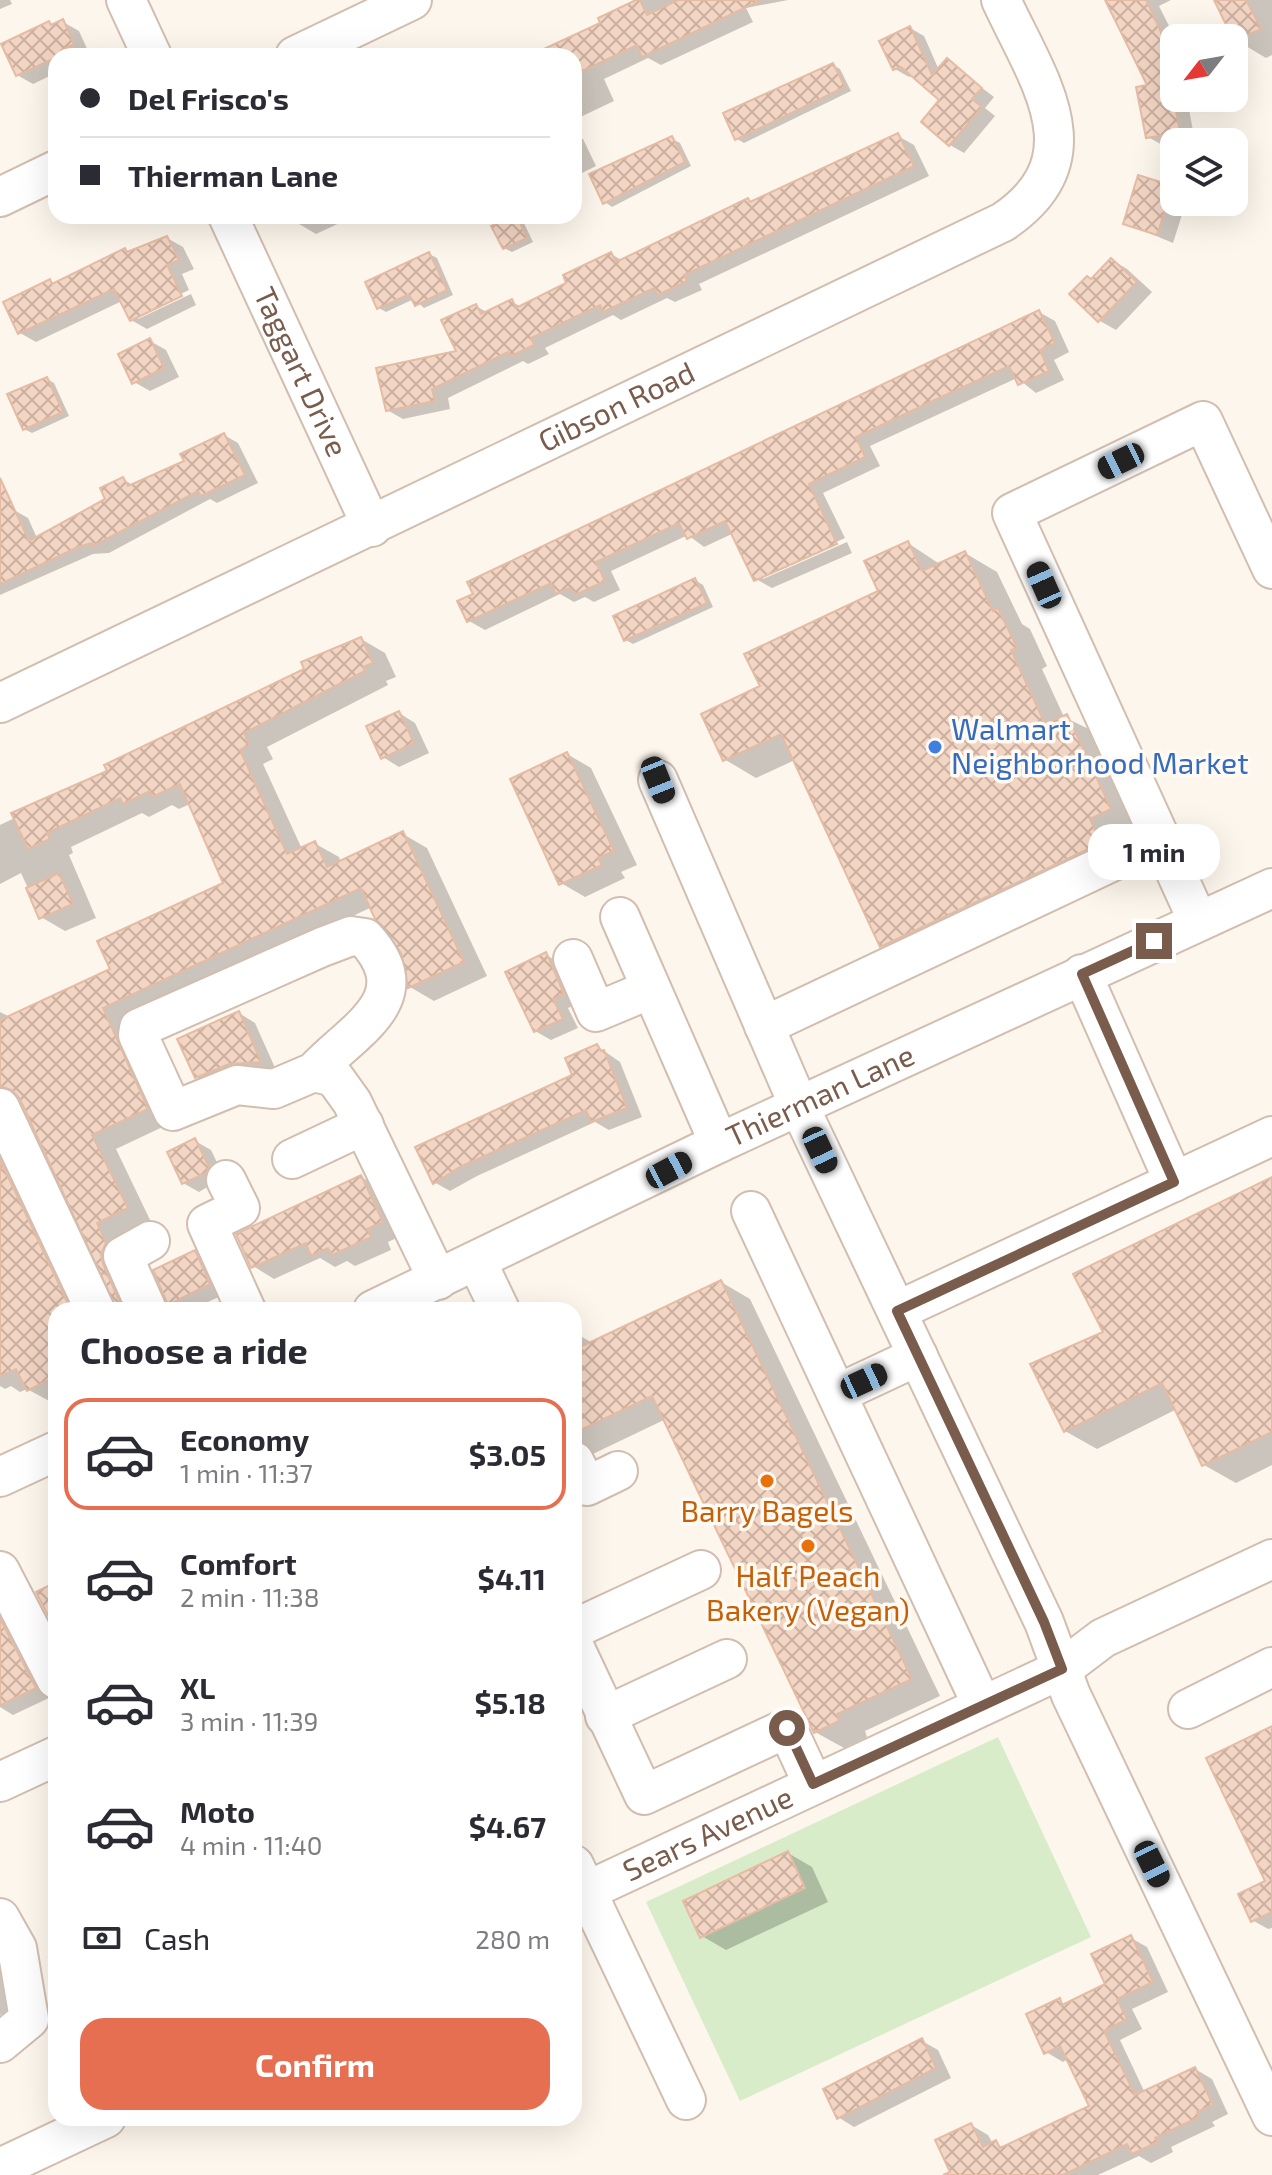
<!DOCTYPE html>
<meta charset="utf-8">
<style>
:root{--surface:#fff;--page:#f2f2f3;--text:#2b2b33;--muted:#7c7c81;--line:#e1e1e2;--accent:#e76f51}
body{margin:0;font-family:"Exo 2",sans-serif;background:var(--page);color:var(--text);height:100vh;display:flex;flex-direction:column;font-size:30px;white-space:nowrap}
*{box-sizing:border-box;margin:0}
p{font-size:26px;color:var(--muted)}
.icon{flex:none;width:44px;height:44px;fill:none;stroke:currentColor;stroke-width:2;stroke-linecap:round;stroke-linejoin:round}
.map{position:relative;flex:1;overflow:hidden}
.details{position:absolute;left:48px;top:1302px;width:534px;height:824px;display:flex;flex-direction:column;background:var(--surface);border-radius:24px;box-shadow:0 8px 32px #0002}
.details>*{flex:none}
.top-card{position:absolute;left:48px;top:48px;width:534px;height:176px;border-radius:24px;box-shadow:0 8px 32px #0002;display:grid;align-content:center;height:176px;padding:0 32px;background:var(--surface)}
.needle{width:52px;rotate:239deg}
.tools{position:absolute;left:1160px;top:24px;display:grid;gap:16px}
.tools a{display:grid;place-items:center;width:88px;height:88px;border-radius:16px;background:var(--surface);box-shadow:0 8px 32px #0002;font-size:40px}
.end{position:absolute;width:36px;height:36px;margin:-18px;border:10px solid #7a5c4d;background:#fff;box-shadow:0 0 0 4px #fff}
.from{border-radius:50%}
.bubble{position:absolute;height:56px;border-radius:24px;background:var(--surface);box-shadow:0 8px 32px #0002;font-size:26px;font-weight:700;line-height:56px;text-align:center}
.car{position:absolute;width:24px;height:48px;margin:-24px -12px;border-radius:10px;box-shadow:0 0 6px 2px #0007;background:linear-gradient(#222 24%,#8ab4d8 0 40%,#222 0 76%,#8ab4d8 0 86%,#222 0)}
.top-card b{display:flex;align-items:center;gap:28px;height:76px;font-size:30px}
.top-card b+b{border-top:2px solid var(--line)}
.top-card i{width:20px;height:20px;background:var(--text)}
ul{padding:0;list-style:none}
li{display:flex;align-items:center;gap:24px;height:112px;margin:0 16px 12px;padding:0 16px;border:4px solid transparent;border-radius:24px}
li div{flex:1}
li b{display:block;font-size:30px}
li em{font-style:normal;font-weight:700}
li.on{border-color:var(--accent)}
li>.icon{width:72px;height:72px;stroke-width:1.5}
h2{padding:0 32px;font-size:36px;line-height:96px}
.pay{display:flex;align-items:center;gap:20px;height:88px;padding:0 32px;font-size:30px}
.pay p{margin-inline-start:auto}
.primary-button{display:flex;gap:16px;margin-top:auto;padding:16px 32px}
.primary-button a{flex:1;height:92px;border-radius:24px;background:var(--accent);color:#fff;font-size:32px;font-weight:700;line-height:92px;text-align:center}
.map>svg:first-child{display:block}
.green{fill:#d8ecc9}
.shadow{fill:#0003}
.building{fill:url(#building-cross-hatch);stroke:#e6bba3;stroke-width:2}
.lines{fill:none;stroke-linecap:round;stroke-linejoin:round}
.minor-casing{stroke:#d1beb0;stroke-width:42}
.minor{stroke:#fff;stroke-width:38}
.route{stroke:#7a5c4d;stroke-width:10}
.shop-dot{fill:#3f7fe0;stroke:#fffaf3;stroke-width:3}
.food-dot{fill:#e8710a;stroke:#fffaf3;stroke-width:3}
.labels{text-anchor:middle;stroke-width:7;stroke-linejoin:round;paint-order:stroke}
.street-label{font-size:30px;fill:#7a5c4d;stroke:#fffaf3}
.shop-label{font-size:30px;fill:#366cbe;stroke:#fffaf3;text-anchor:start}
.food-label{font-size:30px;fill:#c56008;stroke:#fffaf3}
</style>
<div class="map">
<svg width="1272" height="2175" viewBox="0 0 1272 2175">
<defs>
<pattern id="building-cross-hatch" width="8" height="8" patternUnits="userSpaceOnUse" patternTransform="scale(2)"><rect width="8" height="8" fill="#f3d5c3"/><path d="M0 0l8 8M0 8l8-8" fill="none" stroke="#cab0a1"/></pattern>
</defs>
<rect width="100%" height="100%" fill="#fdf6ec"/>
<path class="green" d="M998 1737 1091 1937 740 2101 646 1902Z"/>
<g class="shadow">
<path d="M0 0H10L12 4 0 9Z"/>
<path d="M637 0H788L746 8 753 22 661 65 648 58 604 79 614 101 574 120V56H532L602 24Z"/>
<path d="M1108 0H1171L1159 6 1175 38 1174 98H1187L1195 142H1174L1164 146 1148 137 1150 87Z"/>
<path d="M1215 0H1272V55L1266 58 1236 40Z"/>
<path d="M63 22 79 31 89 53 56 56V73L33 84 17 75 49 23 54 26Z"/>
<path d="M910 28 924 36 939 70 947 61 994 97 985 108 995 116 964 153 950 145 942 100 913 75 909 77 895 69Z"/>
<path d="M833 65 840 69 851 91 744 143 737 139Z"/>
<path d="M576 134 583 139 596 166 574 177Z"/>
<path d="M898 136 914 145 929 176 699 284 702 290 675 302 667 298 621 320 613 315 545 348 549 354 528 364 523 361 448 398 450 409 403 419 387 410 459 353 476 306 488 313 512 302 522 307 569 284 611 254 623 261 748 200 753 203Z"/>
<path d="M672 139 680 143 691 166 612 207 605 202Z"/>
<path d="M1172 188 1174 202H1186L1173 243 1125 223Z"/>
<path d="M295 216H355L316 234 299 224Z"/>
<path d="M516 217 523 221 533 242 512 252 504 248Z"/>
<path d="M167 238 183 247 194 269 182 274 189 290 138 315V319L191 294 196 305 147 329 131 320 122 301 36 342 20 333 50 281 56 284 125 251 129 253Z"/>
<path d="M429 254 437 258 453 295 424 308 414 299 386 312 379 308Z"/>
<path d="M1112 260 1127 269 1152 292 1116 330 1100 321 1072 294 1092 281Z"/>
<path d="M1039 312 1055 321 1069 352 1054 360 1064 380 1036 393 1017 378 870 446 880 466 823 493 845 538 763 575V579L847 542 852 553 772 588 756 579 734 533 704 547 688 535 611 571 620 590 594 602 585 597 574 602 560 594 485 630 469 621Z"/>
<path d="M150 341 166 350 179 377 150 391 134 382Z"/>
<path d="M47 379 54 383 69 416 32 433 24 429Z"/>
<path d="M224 435 238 443 258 483 217 503 210 499 109 553 93 554 0 595V516L14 510 28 518 37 538 108 500 123 479 134 486 186 462Z"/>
<path d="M908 543 941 565 965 553 997 572 1022 624 1030 629 1047 666 1042 669 1064 717 1099 734 1142 827 914 964 882 945 795 760 756 778 724 759 762 687 881 592Z"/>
<path d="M695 580 703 585 713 607 633 644 626 640Z"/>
<path d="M361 639 385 653 396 677 386 681 388 685 267 747 273 759 263 764 302 849 314 843 339 857 341 863 403 834 427 848 487 976 434 1001 410 987 403 952 372 907 126 1022 171 1123 116 1149 151 1222 140 1310H118L23 1100 17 1101 87 1310H56V1402L53 1403 27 1389 20 1392 11 1386 5 1389 0 1386V1012L10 1017 113 970 226 884 190 804 179 809 172 805 149 817 142 813 71 847 73 853 69 855 96 918 65 931 41 917 21 873 0 884V825L110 772Z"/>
<path d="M399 713 415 723 429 753 399 767 383 757Z"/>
<path d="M567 754 591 768 637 865 621 872 625 878 585 897 561 883Z"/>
<path d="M546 955 562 964 579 1003 568 1008 578 1028 551 1040 535 1031Z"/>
<path d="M239 1013 255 1023 276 1070 213 1086 197 1077Z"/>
<path d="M597 1046 620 1062 642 1117 609 1130 595 1122 477 1176 450 1191 434 1182 574 1076Z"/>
<path d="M195 1141 211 1150 224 1177 199 1192 183 1183Z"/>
<path d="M361 1177 383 1189 403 1235 388 1242 391 1250 355 1266 347 1261 335 1267 320 1258 274 1279 253 1266Z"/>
<path d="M1272 1179V1465L1236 1483 1204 1465 1177 1409 1097 1449 1065 1431 1105 1333Z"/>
<path d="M195 1252 211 1262 225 1294 191 1310H181L169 1303Z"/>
<path d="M721 1282 750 1299 940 1696 865 1731 867 1737 844 1748 815 1732 666 1419 574 1463V1338L580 1336 593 1343Z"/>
<path d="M0 1616 12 1623 51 1697 13 1715 0 1707Z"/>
<path d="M788 1853 812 1867 828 1902 726 1950 702 1936Z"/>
<path d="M1272 1880V1928L1268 1929 1252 1920Z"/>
<path d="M0 1926 19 1980 6 2015 1 2014 0 2017Z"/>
<path d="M1131 1938 1147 1947 1168 1992 1132 2009 1142 2029 1120 2040 1145 2093 1195 2069 1212 2079 1228 2114 1212 2122 1215 2126 1171 2147 1173 2152 1151 2163 1139 2156 1098 2175H954L971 2125 988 2135 993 2144 1006 2148 1091 2107 1068 2059 1063 2062 1046 2052 1059 2001 1067 2005 1108 1985Z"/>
<path d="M922 2041 938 2050 951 2078 854 2127 838 2117Z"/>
</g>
<g class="building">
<path d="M636 0H640L647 15 678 0H761L642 57 637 45 574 75V56H529L600 23 598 18Z"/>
<path d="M1105 0H1146L1161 32 1181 137 1174 140 1171 134 1146 138 1136 87 1147 85Z"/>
<path d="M1214 0H1246L1261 29 1234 41Z"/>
<path d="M63 19 74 44 62 50 64 54 16 76 1 44 49 21 51 25Z"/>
<path d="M910 26 932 75 947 58 982 88 972 99 982 107 949 146 921 122 939 100 901 67 893 70 879 41Z"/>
<path d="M833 63 845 87 735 140 723 113Z"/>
<path d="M898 133 914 166 684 275 687 281 658 295 654 288 603 312 600 305 531 338 534 345 511 356 508 352 432 389 435 401 386 411 376 368 456 351 441 320 476 304 481 314 512 299 516 308 566 283 563 275 611 252 616 262 748 198 750 202Z"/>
<path d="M672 136 685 162 603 204 589 174Z"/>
<path d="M1138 175 1173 186 1157 235 1123 224Z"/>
<path d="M512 216H517L527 238 503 249 491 226Z"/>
<path d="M167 236 179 260 167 265 182 296 130 321 114 289 18 334 3 302 50 279 52 284 125 248 127 252Z"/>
<path d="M429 252 447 290 415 306 409 294 377 309 365 282Z"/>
<path d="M1111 258 1137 282 1098 322 1069 294 1087 276 1091 279Z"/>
<path d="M1039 310 1055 343 1040 350 1049 371 1018 385 1009 366 939 398 856 437 865 457 809 484 837 544 754 581 725 521 687 539 679 523 596 562 605 581 577 594 569 588 556 594 551 583 467 622 457 601 473 594 467 582Z"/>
<path d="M150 338 164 368 132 384 118 354Z"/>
<path d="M47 377 63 412 23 430 7 394Z"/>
<path d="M224 433 245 475 201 496 198 491 93 546 92 543 78 547 0 584V478L29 541 105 499 100 488 123 477 128 486 184 461 180 454Z"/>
<path d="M908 541 922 571 965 551 993 611 998 608 1017 648 1011 650 1045 724 1067 714 1111 809 1090 819 1101 843 880 947 781 734 723 761 701 714 760 686 744 654 878 591 864 561Z"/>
<path d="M695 578 707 603 624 641 613 616Z"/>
<path d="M361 637 373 663 363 667 365 671 244 733 249 745 240 750 287 854 315 841 327 867 403 831 464 962 408 988 401 953 375 919 361 888 103 1008 148 1109 92 1135 128 1208 97 1223 106 1243 101 1254 103 1264 123 1310H117L20 1099 12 1090 0 1086V1020L110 969 97 941 223 883 180 784 152 797 150 791 123 804 120 798 47 833 50 839 28 849 11 813 107 771 104 765 304 669 301 662Z"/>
<path d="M399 711 414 743 381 759 366 726Z"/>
<path d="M567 752 614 851 598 858 602 865 559 885 510 779Z"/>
<path d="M59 873 73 904 39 919 26 888Z"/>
<path d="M546 952 564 994 553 999 563 1019 534 1032 505 972Z"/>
<path d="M239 1011 261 1062 229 1064 195 1078 177 1039Z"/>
<path d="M597 1044 601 1051 604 1050 627 1108 591 1122 586 1110 460 1167 433 1184 415 1147 572 1075 565 1058Z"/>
<path d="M195 1138 209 1167 206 1173 182 1184 167 1152Z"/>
<path d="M0 1160 71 1310H56V1376L27 1391 16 1369 0 1376Z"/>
<path d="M361 1175 383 1222 367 1229 371 1237 332 1255 328 1248 311 1256 306 1243 251 1268 236 1234Z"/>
<path d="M1272 1177V1432L1202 1466 1162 1383 1064 1432 1030 1364 1103 1332 1073 1274Z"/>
<path d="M195 1250 210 1284 168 1305 153 1270Z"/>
<path d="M721 1280 912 1679 837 1714 839 1721 814 1733 652 1396 574 1433V1350Z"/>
<path d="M56 1582V1631L36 1592Z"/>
<path d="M0 1619 36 1688 0 1705Z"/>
<path d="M1272 1726V1912L1251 1922 1238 1894 1265 1881 1206 1758Z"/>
<path d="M788 1851 805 1888 700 1938 683 1901Z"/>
<path d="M1131 1935 1153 1982 1117 1999 1127 2019 1104 2031 1135 2095 1195 2067 1213 2105 1197 2112 1199 2117 1155 2138 1158 2142 1132 2154 1127 2144 1063 2175H943L950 2172 935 2140 971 2123 983 2147 996 2140 1000 2148 1089 2106 1060 2046 1044 2054 1026 2014 1060 1998 1062 2005 1105 1984 1091 1954Z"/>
<path d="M922 2038 936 2068 837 2119 823 2089Z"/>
</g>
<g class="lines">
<g class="minor-casing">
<g id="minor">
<path d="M126 0 152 56"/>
<path d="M295 56 412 0"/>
<path d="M0 197 56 170"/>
<path id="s1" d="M228 216 372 527"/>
<path id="s2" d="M0 703 1003 222C1098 158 1038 80 1001 0"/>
<path d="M658 780 799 1106 1044 1622 1071 1695 1272 2116"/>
<path d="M620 917 719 1143"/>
<path d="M1198 921 1012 513 1203 421 1272 569"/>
<path d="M573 959 596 1012 651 989"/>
<path d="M1082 974 1174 1182"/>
<path d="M764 1026 1160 839"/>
<path d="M314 1072C354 1029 421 999 365 938L351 936 322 947 139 1028 138 1035 173 1111 237 1085 274 1089 314 1072 334 1077 352 1102 438 1280"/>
<path d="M0 1108 95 1310"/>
<path d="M292 1159 364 1125"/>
<path d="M226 1180 240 1208 207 1224 246 1310"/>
<path d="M751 1211 982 1705"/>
<path d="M477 1262 500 1310"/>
<path d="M147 1310 123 1256 150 1241"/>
<path id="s3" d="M373 1310 719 1143 1272 888"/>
<path d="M897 1311 1272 1136"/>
<path d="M837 1394 918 1356"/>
<path d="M574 1461 587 1486 618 1471"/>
<path d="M0 1477 56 1451"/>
<path d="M0 1571 56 1679"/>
<path d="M574 1629 701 1570"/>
<path d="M574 1646 644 1795 787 1728 813 1784"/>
<path d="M1188 1709 1272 1667"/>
<path d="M605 1716 727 1659"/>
<path d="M0 1782 56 1756"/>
<path d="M574 1865 686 2100"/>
<path id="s4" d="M574 1897 1062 1669 1103 1638 1272 1559"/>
<path d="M0 1918 17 1948 29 2019 0 2043"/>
<path d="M0 2168 106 2118"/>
</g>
</g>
<use href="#minor" class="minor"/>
</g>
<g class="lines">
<path class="route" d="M787 1728 813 1784 1062 1669 1044 1622 897 1311 1174 1182 1082 974 1154 941"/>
</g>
<circle class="shop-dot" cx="935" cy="747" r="8"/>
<g class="food-dot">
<circle cx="767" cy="1481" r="8"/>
<circle cx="808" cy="1546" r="8"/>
</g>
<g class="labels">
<g class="street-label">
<text dy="10" stroke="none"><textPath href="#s1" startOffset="172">Taggart Drive</textPath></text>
<text dy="10" stroke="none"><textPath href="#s2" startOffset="684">Gibson Road</textPath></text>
<text dy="10" stroke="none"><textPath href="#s3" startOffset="496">Thierman Lane</textPath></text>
<text dy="10" stroke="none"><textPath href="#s4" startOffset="148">Sears Avenue</textPath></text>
</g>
<g class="shop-label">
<text x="951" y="740">Walmart<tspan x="951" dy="34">Neighborhood Market</tspan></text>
</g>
<g class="food-label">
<text x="767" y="1522">Barry Bagels</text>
<text x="808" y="1587">Half Peach<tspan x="808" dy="34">Bakery (Vegan)</tspan></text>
</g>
</g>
</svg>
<div class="tools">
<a><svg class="needle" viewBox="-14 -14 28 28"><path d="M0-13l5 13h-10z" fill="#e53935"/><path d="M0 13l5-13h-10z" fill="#7c7c81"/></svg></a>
<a><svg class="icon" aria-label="layers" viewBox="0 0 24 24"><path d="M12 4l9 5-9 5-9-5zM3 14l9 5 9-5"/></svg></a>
</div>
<i class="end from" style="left:787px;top:1728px"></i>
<i class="end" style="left:1154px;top:941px"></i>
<div class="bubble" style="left:1088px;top:824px;width:132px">1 min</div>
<i class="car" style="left:1121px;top:461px;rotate:244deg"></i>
<i class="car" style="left:1044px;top:585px;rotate:336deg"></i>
<i class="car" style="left:658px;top:780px;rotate:158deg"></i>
<i class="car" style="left:820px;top:1150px;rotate:155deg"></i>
<i class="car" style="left:669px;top:1170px;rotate:62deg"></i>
<i class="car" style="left:864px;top:1381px;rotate:65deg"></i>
<i class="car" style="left:1152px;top:1864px;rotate:154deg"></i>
<div class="top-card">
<b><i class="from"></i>Del Frisco's</b>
<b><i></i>Thierman Lane</b>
</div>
<section class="details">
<h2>Choose a ride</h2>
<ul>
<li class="on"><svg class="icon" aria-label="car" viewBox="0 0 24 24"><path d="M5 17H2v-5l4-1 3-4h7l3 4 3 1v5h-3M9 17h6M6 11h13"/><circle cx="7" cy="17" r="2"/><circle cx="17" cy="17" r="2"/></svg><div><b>Economy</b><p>1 min · 11:37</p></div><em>$3.05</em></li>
<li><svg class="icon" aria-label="car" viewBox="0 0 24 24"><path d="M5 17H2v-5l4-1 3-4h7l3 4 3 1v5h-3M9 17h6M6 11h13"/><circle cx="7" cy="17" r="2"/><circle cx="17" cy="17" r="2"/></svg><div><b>Comfort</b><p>2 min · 11:38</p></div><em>$4.11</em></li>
<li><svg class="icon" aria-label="car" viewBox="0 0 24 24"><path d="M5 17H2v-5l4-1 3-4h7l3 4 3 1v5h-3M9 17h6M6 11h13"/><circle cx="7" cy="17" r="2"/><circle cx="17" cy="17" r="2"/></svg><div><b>XL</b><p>3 min · 11:39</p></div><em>$5.18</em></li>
<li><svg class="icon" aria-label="car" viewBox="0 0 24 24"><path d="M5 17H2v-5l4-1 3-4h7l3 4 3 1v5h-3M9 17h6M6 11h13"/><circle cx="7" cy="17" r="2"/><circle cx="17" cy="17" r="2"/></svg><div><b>Moto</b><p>4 min · 11:40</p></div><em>$4.67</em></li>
</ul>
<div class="pay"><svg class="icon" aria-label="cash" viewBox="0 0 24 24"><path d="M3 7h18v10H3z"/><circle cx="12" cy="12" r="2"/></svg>Cash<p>280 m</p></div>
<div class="primary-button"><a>Confirm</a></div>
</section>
</div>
